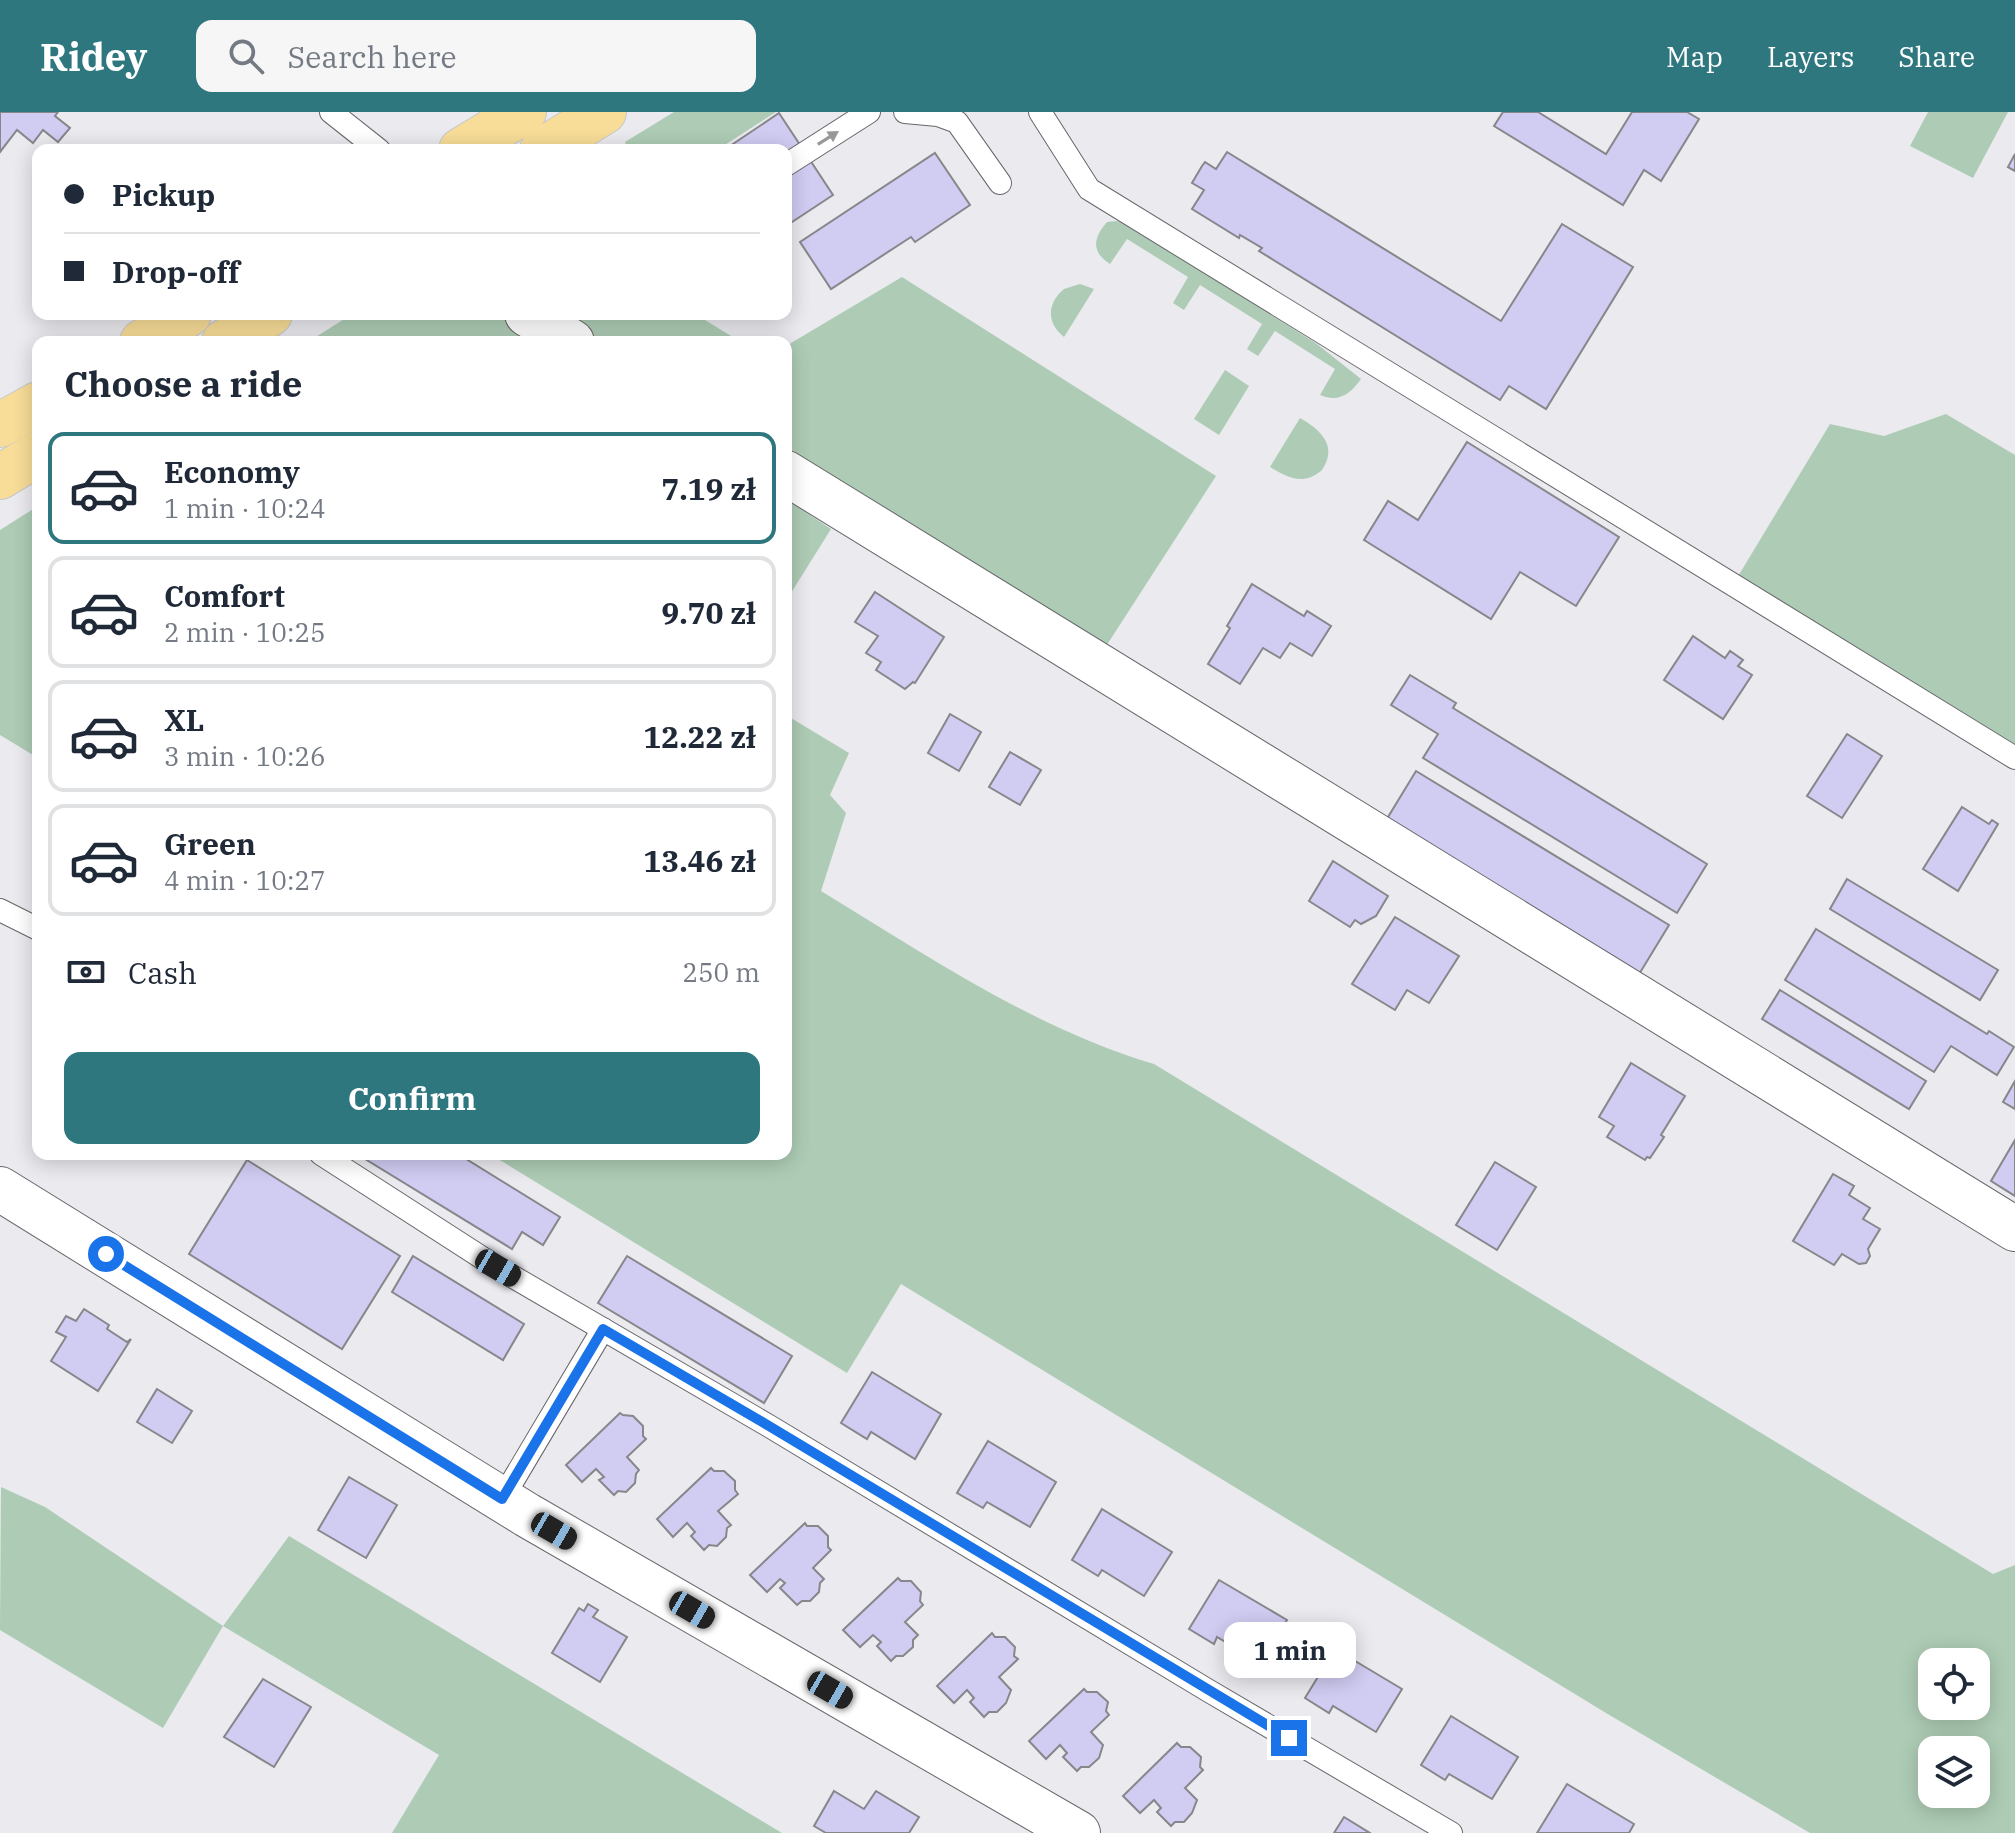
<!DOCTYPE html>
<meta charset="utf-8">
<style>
:root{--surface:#fff;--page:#f6f6f7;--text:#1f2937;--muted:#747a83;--line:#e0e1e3;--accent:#2e777f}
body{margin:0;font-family:"IBM Plex Serif",serif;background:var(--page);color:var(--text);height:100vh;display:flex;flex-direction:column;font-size:30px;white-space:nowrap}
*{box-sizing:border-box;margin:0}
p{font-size:26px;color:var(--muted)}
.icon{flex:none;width:44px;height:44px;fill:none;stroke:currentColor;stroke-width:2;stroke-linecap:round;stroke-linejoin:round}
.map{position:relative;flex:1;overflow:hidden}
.drawer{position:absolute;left:32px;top:224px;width:760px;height:824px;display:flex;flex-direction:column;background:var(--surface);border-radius:16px;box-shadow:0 4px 20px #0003}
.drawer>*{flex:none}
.hud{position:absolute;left:32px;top:32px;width:760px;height:176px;border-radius:16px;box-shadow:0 4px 20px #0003;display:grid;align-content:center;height:176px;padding:0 32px;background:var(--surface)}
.controls{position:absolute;left:1918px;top:1536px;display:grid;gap:16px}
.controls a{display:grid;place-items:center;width:72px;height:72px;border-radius:16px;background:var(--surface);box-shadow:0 4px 20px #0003;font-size:40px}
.end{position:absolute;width:36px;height:36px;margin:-18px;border:10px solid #1a73e8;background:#fff;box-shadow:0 0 0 4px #fff}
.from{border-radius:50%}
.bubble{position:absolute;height:56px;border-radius:16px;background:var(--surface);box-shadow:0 4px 20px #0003;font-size:26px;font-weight:800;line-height:56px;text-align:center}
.car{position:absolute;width:24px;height:48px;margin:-24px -12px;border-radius:10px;box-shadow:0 0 6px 2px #0007;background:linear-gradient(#222 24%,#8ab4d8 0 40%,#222 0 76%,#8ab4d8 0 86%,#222 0)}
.hud b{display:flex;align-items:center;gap:28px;height:76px;font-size:30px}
.hud b+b{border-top:2px solid var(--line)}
.hud i{width:20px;height:20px;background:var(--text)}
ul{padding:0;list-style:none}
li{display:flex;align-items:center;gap:24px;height:112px;margin:0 16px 12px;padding:0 16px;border:4px solid var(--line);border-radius:16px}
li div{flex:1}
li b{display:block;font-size:30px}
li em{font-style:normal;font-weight:800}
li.selected{border-color:var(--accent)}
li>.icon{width:72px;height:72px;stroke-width:1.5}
h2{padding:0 32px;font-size:36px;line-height:96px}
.pay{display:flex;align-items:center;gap:20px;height:88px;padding:0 32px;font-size:30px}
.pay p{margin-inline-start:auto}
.button{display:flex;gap:16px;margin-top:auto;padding:16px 32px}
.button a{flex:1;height:92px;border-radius:16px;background:var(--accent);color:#fff;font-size:32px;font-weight:800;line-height:92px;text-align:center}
header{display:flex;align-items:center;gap:48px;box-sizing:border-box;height:112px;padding:0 40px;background:var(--accent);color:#fff}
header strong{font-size:38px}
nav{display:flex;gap:44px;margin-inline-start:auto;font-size:28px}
.search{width:560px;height:72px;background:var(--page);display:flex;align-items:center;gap:20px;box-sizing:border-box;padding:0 28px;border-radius:16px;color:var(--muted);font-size:30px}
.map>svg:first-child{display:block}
.green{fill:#aeccb5;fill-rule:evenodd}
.building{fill:#d0ccf2;stroke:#86868b;stroke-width:2}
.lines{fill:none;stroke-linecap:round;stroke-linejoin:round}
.lane-casing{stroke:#67676b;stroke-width:24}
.street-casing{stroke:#67676b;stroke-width:46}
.primary-casing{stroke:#c9c9ca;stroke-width:46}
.lane{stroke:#fff;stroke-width:22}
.street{stroke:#fff;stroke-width:44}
.primary{stroke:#f8dd98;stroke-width:44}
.oneway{fill:#989899}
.route{stroke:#1a73e8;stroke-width:10}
</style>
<header>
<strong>Ridey</strong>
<div class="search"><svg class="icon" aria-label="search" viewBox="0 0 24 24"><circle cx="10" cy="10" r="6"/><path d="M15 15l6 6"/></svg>Search here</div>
<nav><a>Map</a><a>Layers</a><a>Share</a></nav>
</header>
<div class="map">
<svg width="2015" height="1721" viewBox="0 0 2015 1721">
<rect width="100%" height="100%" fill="#eaeaef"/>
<g class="green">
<path d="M674 0H776L717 38 627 37 625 30Z"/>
<path d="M1928 0H2008L1973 66 1910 34Z"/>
<path d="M1117 109 1126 111 1317 232 1361 267C1350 282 1339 291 1320 283L1335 257 1275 219 1258 244 1247 237 1262 212 1200 173 1184 198 1173 191 1188 165 1127 127 1110 152C1091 140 1093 126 1107 110Z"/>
<path d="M902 165 1216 364 1101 542 786 347V234Z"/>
<path d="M1080 172 1094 177 1064 225C1046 211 1047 191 1064 177Z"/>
<path d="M352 202H499L542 230H308Z"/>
<path d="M557 202H695L741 230H600Z"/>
<path d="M1225 258 1249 274 1219 323 1194 307Z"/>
<path d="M1946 302 2015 343V632L2013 636 1737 466 1830 312 1884 324Z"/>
<path d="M1300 306C1321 318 1338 334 1322 358 1303 374 1289 366 1270 355Z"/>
<path d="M786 387 831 417 786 489Z"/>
<path d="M38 394V646L0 623V418Z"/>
<path d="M786 603 849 641 830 683 846 701 821 779C928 844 1033 916 1154 952L1993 1462 2015 1453V1721H1810L1606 1601 901 1172 847 1261 490 1042H786ZM1932 1550H1976V1594H1932ZM1932 1638H1976V1682H1932Z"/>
<path d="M1 1375 45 1395 223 1514 289 1424 782 1721H392L439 1643 223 1514 163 1616 0 1518Z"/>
</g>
<g class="building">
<path d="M0 0H58L55 4 70 16 58 30 43 18 33 31 17 18 0 40Z"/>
<path d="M1503 0H1538L1606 42 1632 0H1687L1699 7 1661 69 1644 58 1623 93 1494 14Z"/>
<path d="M779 1 833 83 786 114V38H724Z"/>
<path d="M1227 40 1501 209 1562 112 1633 155 1546 297 1509 274 1500 288 1259 139 1262 136 1240 123 1239 126 1192 97 1204 78 1192 71 1202 54 1205 50 1216 57Z"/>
<path d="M935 41 970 93 915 130 911 125 831 177 800 130Z"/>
<path d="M2015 42V59L2008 55Z"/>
<path d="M1467 330 1619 425 1576 494 1520 460 1491 507 1364 428 1388 389 1418 408Z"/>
<path d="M1252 472 1304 504 1307 499 1331 514 1312 544 1290 531 1280 546 1263 536 1240 572 1208 552 1230 516 1227 514Z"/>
<path d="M875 480 944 525 915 571 913 570 905 577 876 558 881 550 866 541 878 524 855 510Z"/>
<path d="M1693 524 1725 546 1730 539 1743 548 1738 554 1752 563 1723 607 1664 568Z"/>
<path d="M1410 563 1456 591 1453 596 1707 752 1677 801 1423 646 1438 622 1391 593Z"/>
<path d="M950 602 981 620 959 659 928 641Z"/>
<path d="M1847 622 1882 644 1842 706 1807 684Z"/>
<path d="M1010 640 1041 658 1020 693 989 675Z"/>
<path d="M1416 659 1669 813 1638 864 1385 710Z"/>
<path d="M1962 695 1989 712 1992 708 1998 712 1958 779 1923 757Z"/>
<path d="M1333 749 1388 784 1376 804 1361 812 1355 808 1350 815 1309 789Z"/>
<path d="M1847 767 1998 858 1980 888 1830 797Z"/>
<path d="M1395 805 1459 844 1429 891 1407 878 1395 898 1352 872Z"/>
<path d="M1816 817 1987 922 1989 919 2014 935 1997 963 1951 934 1934 960 1785 868Z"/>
<path d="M1780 878 1926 969 1909 997 1762 907Z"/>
<path d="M1631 951 1685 984 1661 1023 1664 1025 1650 1046 1647 1045 1645 1048 1607 1025 1614 1014 1599 1005Z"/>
<path d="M2015 969V997L2003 990Z"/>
<path d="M2015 1028V1084L1991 1069Z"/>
<path d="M357 1042H458L560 1105 543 1133 522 1120 512 1137Z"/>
<path d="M247 1048 400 1144 342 1237 189 1142Z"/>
<path d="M1495 1050 1536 1075 1497 1138 1456 1113Z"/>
<path d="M1833 1062 1854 1074 1849 1083 1870 1096 1863 1107 1880 1117 1868 1137 1870 1144 1866 1151 1859 1152 1842 1142 1834 1153 1793 1129Z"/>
<path d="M413 1144 524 1212 503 1248 392 1180Z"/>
<path d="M627 1144 792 1244 764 1291 598 1191Z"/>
<path d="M84 1197 109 1213 107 1217 127 1230 131 1227 98 1279 51 1249 66 1225 56 1220 66 1204 76 1209Z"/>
<path d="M872 1260 941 1302 915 1347 871 1320 867 1327 841 1311Z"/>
<path d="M157 1277 192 1299 172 1331 137 1310Z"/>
<path d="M620 1301 623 1303 633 1304 643 1314V1324L646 1327 627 1345 639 1358 636 1362 635 1371 626 1380 618 1379 614 1383 599 1368 604 1365 596 1357 582 1370 566 1353Z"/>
<path d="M988 1329 1056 1370 1030 1415 987 1390 983 1396 957 1381Z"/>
<path d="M711 1356 714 1359H724L735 1369V1378L738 1382 718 1399 731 1413 727 1416 726 1425 717 1434 709 1433 704 1438 691 1424 695 1420 687 1411 673 1425 657 1407Z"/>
<path d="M349 1365 397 1393 366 1446 318 1418Z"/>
<path d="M1102 1397 1172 1440 1144 1484 1102 1458 1098 1464 1072 1448Z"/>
<path d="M805 1411 807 1414H818L828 1424V1435L831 1438 813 1456 824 1467 820 1471 819 1480 810 1489H802L797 1493 780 1476 785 1471 780 1467 767 1480 750 1463Z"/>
<path d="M898 1466 901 1469H911L921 1480 920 1489 923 1493 905 1510 918 1523 913 1528V1535L903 1544H896L891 1549 877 1534 881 1530 873 1523 860 1535 843 1518Z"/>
<path d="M1219 1468 1287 1508 1260 1551 1217 1525 1214 1532 1189 1517Z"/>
<path d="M588 1492 598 1498 593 1505 627 1525 600 1570 552 1541 579 1496 584 1499Z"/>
<path d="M992 1521 995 1525H1005L1015 1535 1014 1544 1018 1547 999 1565 1011 1578 1006 1591 997 1600H989L984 1605 970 1590 974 1586 967 1578 954 1591 937 1574Z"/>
<path d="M1335 1537 1402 1577 1376 1620 1333 1594 1329 1601 1305 1586Z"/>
<path d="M263 1567 311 1595 274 1655 224 1625Z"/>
<path d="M1084 1577 1087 1580H1097L1108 1590 1106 1599 1109 1603 1091 1620 1103 1633 1099 1646 1089 1655H1081L1077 1659 1063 1645 1067 1641 1060 1633 1046 1647 1029 1629Z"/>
<path d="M1451 1604 1518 1645 1492 1687 1449 1662 1445 1668 1421 1653Z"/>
<path d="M1177 1631 1181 1635H1190L1201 1645 1200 1655 1203 1658 1185 1676 1197 1688 1192 1701 1184 1710H1175L1171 1714 1157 1700 1161 1696 1154 1688 1140 1701 1123 1684Z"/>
<path d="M1567 1672 1634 1712 1629 1721H1537Z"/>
<path d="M834 1679 864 1697 876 1679 919 1705 909 1721H826L814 1714Z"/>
<path d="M1344 1705 1370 1721H1334Z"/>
</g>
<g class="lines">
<g class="lane-casing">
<g id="lane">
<path d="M331 0 379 38"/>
<path d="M905 0 938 3 957 10 1000 71"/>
<path d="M1040 0 1089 77 2015 646"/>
<path d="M786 53 869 0"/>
<path d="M0 798 38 817"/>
<path d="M321 1042 498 1156 769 1314 1209 1579 1451 1721"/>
<path d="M502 1387 603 1217"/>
</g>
</g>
<g class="street-casing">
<g id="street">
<path d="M527 202 572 230"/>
<path d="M786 361 2015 1117"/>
<path d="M0 1077 527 1403 1078 1721"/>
</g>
</g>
<g class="primary-casing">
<g id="primary">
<path d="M461 38 524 0"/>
<path d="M542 38 604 0"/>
<path d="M142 230 189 202"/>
<path d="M224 230 270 202"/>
<path d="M0 313 38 292"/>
<path d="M0 365 38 342"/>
</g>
</g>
<use href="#lane" class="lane"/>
<use href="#street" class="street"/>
<use href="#primary" class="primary"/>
</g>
<defs><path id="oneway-solid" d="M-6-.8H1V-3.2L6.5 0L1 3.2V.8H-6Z" transform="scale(2)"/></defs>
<use class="oneway" href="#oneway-solid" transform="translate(828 26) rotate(-32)"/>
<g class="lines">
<path class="route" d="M106 1142 502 1387 603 1217 769 1314 1289 1626"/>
</g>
</svg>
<div class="controls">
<a><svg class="icon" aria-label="locate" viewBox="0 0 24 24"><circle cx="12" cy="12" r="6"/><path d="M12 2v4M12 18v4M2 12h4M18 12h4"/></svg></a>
<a><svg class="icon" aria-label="layers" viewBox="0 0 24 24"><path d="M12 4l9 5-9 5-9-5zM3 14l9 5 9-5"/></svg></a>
</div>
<i class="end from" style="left:106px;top:1142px"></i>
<i class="end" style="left:1289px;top:1626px"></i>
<div class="bubble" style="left:1224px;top:1510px;width:132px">1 min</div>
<i class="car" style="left:498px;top:1156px;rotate:120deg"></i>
<i class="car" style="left:554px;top:1419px;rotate:120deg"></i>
<i class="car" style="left:692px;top:1498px;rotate:120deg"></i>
<i class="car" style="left:830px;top:1578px;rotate:120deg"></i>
<div class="hud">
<b><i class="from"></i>Pickup</b>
<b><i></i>Drop-off</b>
</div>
<section class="drawer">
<h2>Choose a ride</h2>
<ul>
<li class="selected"><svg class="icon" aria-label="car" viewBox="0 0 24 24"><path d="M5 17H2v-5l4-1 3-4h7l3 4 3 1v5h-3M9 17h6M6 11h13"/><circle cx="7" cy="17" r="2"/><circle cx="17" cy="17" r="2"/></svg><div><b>Economy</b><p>1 min · 10:24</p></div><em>7.19 zł</em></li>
<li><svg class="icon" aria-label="car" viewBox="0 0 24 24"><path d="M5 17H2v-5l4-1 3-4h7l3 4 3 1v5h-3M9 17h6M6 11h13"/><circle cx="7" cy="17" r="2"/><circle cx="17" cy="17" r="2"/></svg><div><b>Comfort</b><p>2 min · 10:25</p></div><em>9.70 zł</em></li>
<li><svg class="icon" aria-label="car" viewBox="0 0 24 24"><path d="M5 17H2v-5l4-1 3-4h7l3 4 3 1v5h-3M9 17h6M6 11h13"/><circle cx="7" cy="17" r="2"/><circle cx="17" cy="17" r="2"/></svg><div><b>XL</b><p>3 min · 10:26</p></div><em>12.22 zł</em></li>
<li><svg class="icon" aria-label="car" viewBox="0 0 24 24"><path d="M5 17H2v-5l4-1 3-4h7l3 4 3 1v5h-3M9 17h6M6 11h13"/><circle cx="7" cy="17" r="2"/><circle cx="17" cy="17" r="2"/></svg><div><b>Green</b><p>4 min · 10:27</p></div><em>13.46 zł</em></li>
</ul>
<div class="pay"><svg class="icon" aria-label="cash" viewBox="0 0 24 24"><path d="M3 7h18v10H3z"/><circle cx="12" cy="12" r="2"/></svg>Cash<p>250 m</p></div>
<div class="button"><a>Confirm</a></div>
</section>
</div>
